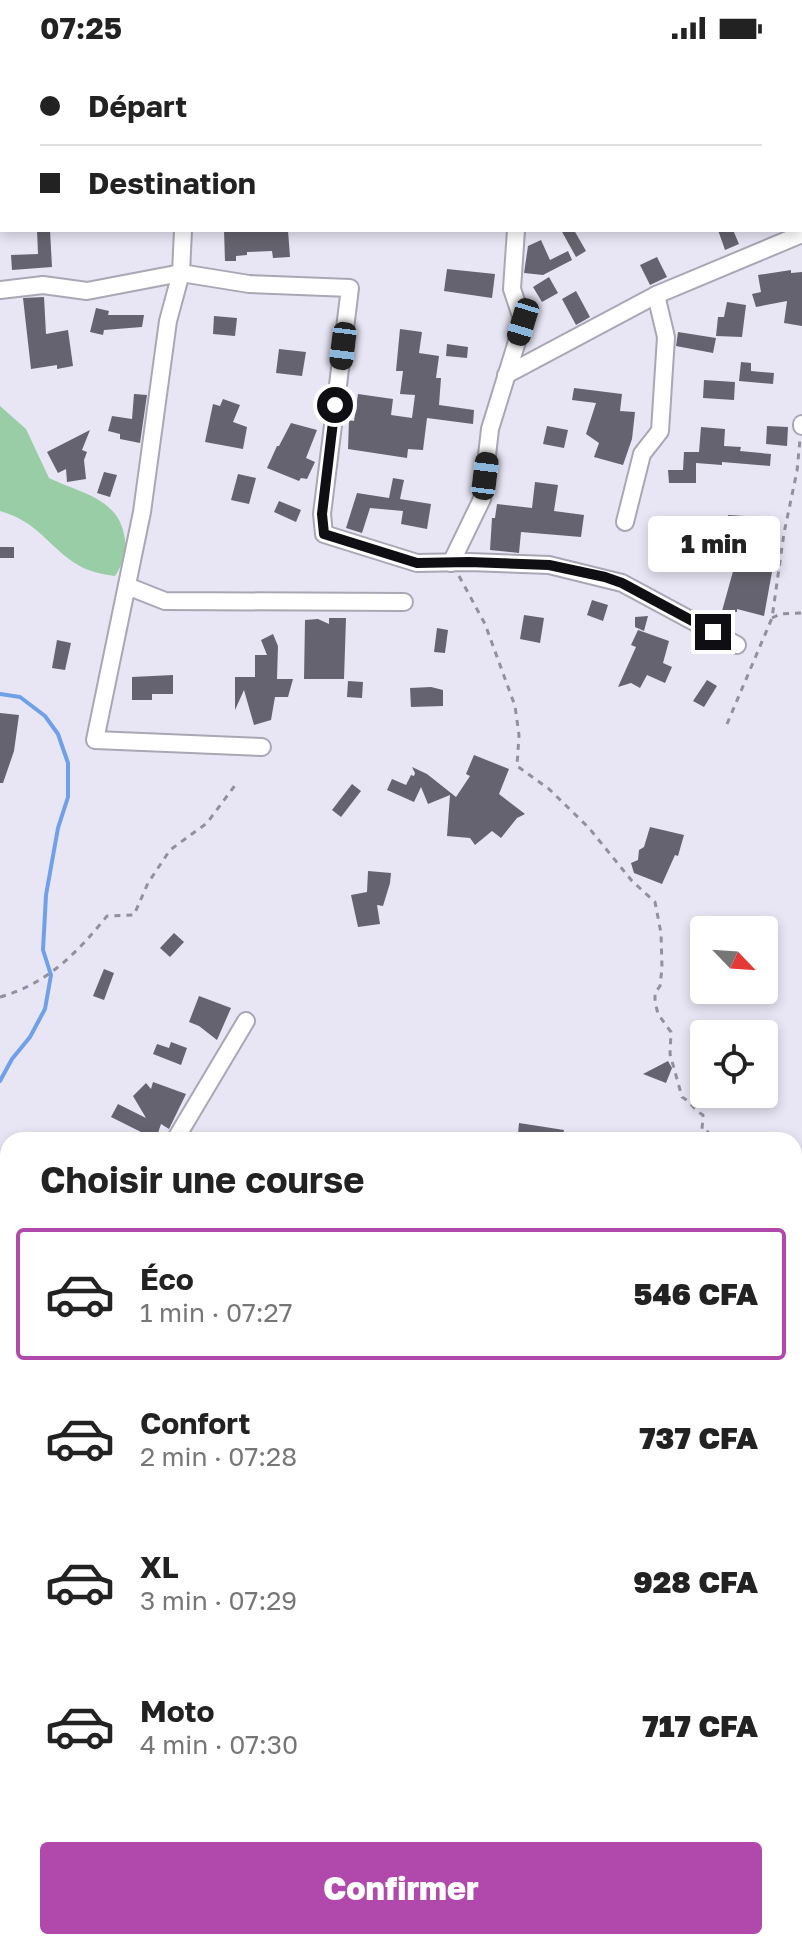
<!DOCTYPE html>
<html lang="fr">
<meta charset="utf-8">
<style>
:root{--surface:#fff;--page:#f6f6f6;--text:#222;--muted:#767676;--line:#e0e0e0;--accent:#b148ab}
body{margin:0;font-family:"Golos Text",sans-serif;background:var(--page);color:var(--text);height:100vh;display:flex;flex-direction:column;font-size:30px;white-space:nowrap}
*{box-sizing:border-box;margin:0}
p{font-size:26px;color:var(--muted)}
.icon{flex:none;width:44px;height:44px;fill:none;stroke:currentColor;stroke-width:2;stroke-linecap:round;stroke-linejoin:round}
.map{position:relative;flex:1;overflow:hidden}
.side{position:absolute;left:0px;top:1076px;width:802px;height:818px;display:flex;flex-direction:column;background:var(--surface);border-radius:24px 24px 0 0;box-shadow:0 4px 12px #0003}
.side>*{flex:none}
.guide{position:absolute;left:0px;top:0px;width:802px;height:176px;box-shadow:0 4px 12px #0003;display:grid;align-content:center;height:176px;padding:0 40px;background:var(--surface)}
.needle{width:52px;rotate:115deg}
.tools{position:absolute;left:690px;top:860px;display:grid;gap:16px}
.tools a{display:grid;place-items:center;width:88px;height:88px;border-radius:8px;background:var(--surface);box-shadow:0 4px 12px #0003;font-size:40px}
.end{position:absolute;width:36px;height:36px;margin:-18px;border:10px solid #0f0f13;background:#fff;box-shadow:0 0 0 4px #fff}
.from{border-radius:50%}
.bubble{position:absolute;height:56px;border-radius:8px;background:var(--surface);box-shadow:0 4px 12px #0003;font-size:26px;font-weight:800;line-height:56px;text-align:center}
.car{position:absolute;width:24px;height:48px;margin:-24px -12px;border-radius:10px;box-shadow:0 0 6px 2px #0007;background:linear-gradient(#222 24%,#8ab4d8 0 40%,#222 0 76%,#8ab4d8 0 86%,#222 0)}
.guide b{display:flex;align-items:center;gap:28px;height:76px;font-size:30px}
.guide b+b{border-top:2px solid var(--line)}
.guide i{width:20px;height:20px;background:var(--text)}
ul{padding:0;list-style:none}
li{display:flex;align-items:center;gap:24px;height:132px;margin:0 16px 12px;padding:0 24px;border:4px solid transparent;border-radius:8px}
li div{flex:1}
li b{display:block;font-size:30px}
li em{font-style:normal;font-weight:800}
li.current{border-color:var(--accent)}
li>.icon{width:72px;height:72px;stroke-width:1.5}
h2{padding:0 40px;font-size:36px;line-height:96px}
.action{display:flex;gap:16px;margin-top:auto;padding:16px 40px}
.action a{flex:1;height:92px;border-radius:8px;background:var(--accent);color:#fff;font-size:32px;font-weight:800;line-height:92px;text-align:center}
.status{display:flex;justify-content:space-between;align-items:center;height:56px;padding:0 40px;background:var(--surface);direction:ltr}
.status svg{height:22px;fill:currentColor}
.map>svg:first-child{display:block}
.green{fill:#99cda6}
.lines{fill:none;stroke-linecap:round;stroke-linejoin:round}
.stream{stroke:#6fa0e8;stroke-width:4}
.building{fill:#65636f}
.minor-casing{stroke:#a9a7b4;stroke-width:20}
.path{stroke:#92919b;stroke-width:3;stroke-dasharray:6 6;stroke-linecap:butt}
.minor{stroke:#fff;stroke-width:16}
.route{stroke:#0f0f13;stroke-width:10}
</style>
<div class="status"><b>07:25</b><svg viewBox="0 0 49 12"><path d="M0 12V9h3v3zM5 12V6h3v6zM10 12V3h3v9zM15 12V0h3v12zM26 1h20v11H26zM47 4h2v5h-2z"/></svg></div>
<div class="map">
<svg width="802" height="1893" viewBox="0 0 802 1893">
<rect width="100%" height="100%" fill="#e8e6f5"/>
<path class="green" d="M0 350 26 373 49 422C82 438 120 442 125 484 127 496 122 510 115 520 102 518 90 516 78 509 47 490 39 466 0 455Z"/>
<g class="lines">
<g class="stream">
<path d="M0 638 20 641 45 660 58 678 68 707V741L58 772 46 839 43 894 51 919 45 953 30 981 12 1003 0 1025"/>
<path d="M0 1204 8 1208"/>
<path d="M794 1348 802 1354"/>
</g>
</g>
<g class="building">
<path d="M37 174H50L52 211 12 214 11 199 38 198Z"/>
<path d="M224 174H288L290 201 273 202 272 195 247 196V199L236 200V205H225Z"/>
<path d="M561 174H574L586 195 576 201Z"/>
<path d="M718 174H733L739 188 725 194Z"/>
<path d="M541 184 550 204 568 195 572 204 543 219 524 217 528 190Z"/>
<path d="M657 201 667 221 650 229 640 209Z"/>
<path d="M447 213 495 218 492 242 444 235Z"/>
<path d="M791 214V217L802 216V270L784 267 787 245 756 251 752 238 761 236 758 219Z"/>
<path d="M549 221 558 237 542 246 533 231Z"/>
<path d="M576 235 590 261 576 269 562 243Z"/>
<path d="M44 241 46 278 68 274 73 310 57 313V309L31 313 23 242Z"/>
<path d="M727 246 746 249 742 281 716 280 718 261H724Z"/>
<path d="M96 252 109 255 108 259H144L142 271 104 274 103 279 90 276Z"/>
<path d="M214 260 237 262 235 280 213 278Z"/>
<path d="M400 273 422 276 419 297 439 300 436 322H441L439 349 474 354 473 368 427 362 423 394 408 393 407 402 348 393 349 364 354 365 358 338 393 343 391 359 412 362 415 339 400 338 403 315H396Z"/>
<path d="M678 276 716 282 713 297 676 290Z"/>
<path d="M447 288 468 291 467 302 446 300Z"/>
<path d="M279 293 306 296 302 320 276 317Z"/>
<path d="M741 306 751 307V315L774 317 773 328 739 325Z"/>
<path d="M704 324 735 326 734 344 703 342Z"/>
<path d="M574 332 622 338 620 355 635 356 632 383 623 409 594 401 599 387 586 378 596 347 572 344Z"/>
<path d="M134 338 147 339 140 387 120 383V378L108 375 112 360 132 363Z"/>
<path d="M223 343 240 349 233 366 247 371 243 393 205 386 213 348 220 350Z"/>
<path d="M291 367 317 374 306 402 315 406 307 423 301 422 299 425 267 412 277 390H279Z"/>
<path d="M547 370 568 374 564 392 543 388Z"/>
<path d="M767 370 788 371 787 390 766 388Z"/>
<path d="M701 371 725 373 724 390 741 391 740 395 771 398 770 410 722 406V409L696 407V427H669L668 414H683L684 396H699Z"/>
<path d="M90 374 82 394 87 396 84 404 86 423 67 426 66 413 58 417 47 396Z"/>
<path d="M104 416 117 419 110 441 97 437Z"/>
<path d="M238 418 256 422 249 448 231 444Z"/>
<path d="M393 422 404 424 400 443 431 448 427 473 401 468 403 455 370 452 362 477 346 472 357 437 389 442Z"/>
<path d="M535 426 558 429 554 455 584 459 581 481 521 476 519 497 490 494 492 462H495L497 448 532 452Z"/>
<path d="M279 445 301 454 296 466 274 456Z"/>
<path d="M728 459 762 461 761 473 727 471Z"/>
<rect x="0" y="491" width="14" height="11"/>
<path d="M737 501 751 505 749 512 772 516 764 560 737 553V556L722 555Z"/>
<path d="M592 544 608 549 603 565 587 559Z"/>
<path d="M524 559 544 562 540 587 520 583Z"/>
<path d="M648 560 644 575 635 571V561Z"/>
<path d="M329 562H346L344 623H304L305 564 318 563 329 568Z"/>
<path d="M437 572 448 574 445 597 434 596Z"/>
<path d="M638 574 669 585 663 607 672 611 665 627 647 619 640 632 631 627 618 631 636 591 631 589Z"/>
<path d="M273 578 278 590 277 623H293L288 641H275L271 664 254 669 244 634 235 654V621H255V599H267L261 584Z"/>
<path d="M57 584 71 587 65 614 52 612Z"/>
<path d="M173 619V638H152V644H132V621Z"/>
<path d="M707 624 717 630 704 651 693 645Z"/>
<path d="M348 625 363 626 362 642 347 641Z"/>
<path d="M431 631 443 634V650L411 651 410 632Z"/>
<path d="M0 657 19 659 14 695 3 727H0Z"/>
<path d="M474 699 509 713 499 738 525 758 517 762 501 782 492 775 475 789 470 782 447 780 450 739 428 748 421 731 414 746 387 734 392 723 406 729 411 719 414 720 415 717 412 711 427 718 456 741 470 720 466 718Z"/>
<path d="M352 728 361 735 341 761 332 754Z"/>
<path d="M650 771 684 779 678 800 675 799 662 828 634 817 631 807 638 804 639 794 644 791Z"/>
<path d="M368 815 391 817 390 827 383 850 377 849 380 868 358 871 351 839 367 836Z"/>
<path d="M174 877 184 886 170 901 160 892Z"/>
<path d="M104 913 114 917 104 944 93 940Z"/>
<path d="M199 940 231 952 217 984 199 970 189 966Z"/>
<path d="M171 986 187 992 181 1009 153 998 157 988 169 992Z"/>
<path d="M668 1005 672 1012 666 1027 643 1018Z"/>
<path d="M153 1026 186 1038 169 1073 161 1068 157 1080 148 1077 147 1079 111 1061 118 1048 146 1062 133 1040 146 1027 151 1033Z"/>
<path d="M519 1067 564 1074 562 1083 518 1078Z"/>
</g>
<g class="lines">
<g class="minor-casing">
<g id="minor">
<path d="M519 0 520 2"/>
<path d="M733 0 734 2"/>
<path d="M71 2V0"/>
<path d="M204 2 205 0"/>
<path d="M386 2 391 0"/>
<path d="M767 2 770 0"/>
<path d="M0 51H2"/>
<path d="M800 127 802 131"/>
<path d="M183 174 181 217 168 265 142 456 95 684 262 691"/>
<path d="M0 234 43 229 87 235 181 217 249 228 350 232 322 458 324 478 417 507 469 506 549 509 622 527 737 589"/>
<path d="M506 319 656 239 802 178"/>
<path d="M802 370V368"/>
<path d="M625 466 642 398 660 375 666 281 656 239"/>
<path d="M451 507 482 443 490 373 523 266 512 233 516 174"/>
<path d="M127 530 165 545 404 546"/>
<path d="M175 1084 246 965"/>
<path d="M0 1155 8 1159"/>
<path d="M0 1809 8 1814"/>
</g>
</g>
<g class="path">
<path d="M459 520 485 568 515 650 519 679 517 710 549 733 589 772 632 825 655 846 661 877 662 912 660 930 655 937V946L658 958 671 976 670 998 682 1041C691 1046 694 1054 703 1059L702 1074 708 1076 711 1084"/>
<path d="M772 562 780 558 802 557"/>
<path d="M727 668 772 562 784 477 797 415 800 384"/>
<path d="M0 941C47 928 77 897 107 860L134 859 148 827 170 794 207 767 236 728"/>
<path d="M794 1163 802 1170"/>
</g>
<use href="#minor" class="minor"/>
</g>
<g class="lines">
<path class="route" d="M335 349 322 458 324 478 417 507 469 506 549 509 605 521 622 527 713 576"/>
</g>
</svg>
<div class="tools">
<a><svg class="needle" viewBox="-14 -14 28 28"><path d="M0-13l5 13h-10z" fill="#e53935"/><path d="M0 13l5-13h-10z" fill="#767676"/></svg></a>
<a><svg class="icon" aria-label="locate" viewBox="0 0 24 24"><circle cx="12" cy="12" r="6"/><path d="M12 2v4M12 18v4M2 12h4M18 12h4"/></svg></a>
</div>
<i class="end from" style="left:335px;top:349px"></i>
<i class="end" style="left:713px;top:576px"></i>
<div class="bubble" style="left:648px;top:460px;width:132px">1 min</div>
<i class="car" style="left:523px;top:266px;rotate:197deg"></i>
<i class="car" style="left:343px;top:290px;rotate:187deg"></i>
<i class="car" style="left:485px;top:420px;rotate:7deg"></i>
<div class="guide">
<b><i class="from"></i>Départ</b>
<b><i></i>Destination</b>
</div>
<section class="side">
<h2>Choisir une course</h2>
<ul>
<li class="current"><svg class="icon" aria-label="car" viewBox="0 0 24 24"><path d="M5 17H2v-5l4-1 3-4h7l3 4 3 1v5h-3M9 17h6M6 11h13"/><circle cx="7" cy="17" r="2"/><circle cx="17" cy="17" r="2"/></svg><div><b>Éco</b><p>1 min · 07:27</p></div><em>546 CFA</em></li>
<li><svg class="icon" aria-label="car" viewBox="0 0 24 24"><path d="M5 17H2v-5l4-1 3-4h7l3 4 3 1v5h-3M9 17h6M6 11h13"/><circle cx="7" cy="17" r="2"/><circle cx="17" cy="17" r="2"/></svg><div><b>Confort</b><p>2 min · 07:28</p></div><em>737 CFA</em></li>
<li><svg class="icon" aria-label="car" viewBox="0 0 24 24"><path d="M5 17H2v-5l4-1 3-4h7l3 4 3 1v5h-3M9 17h6M6 11h13"/><circle cx="7" cy="17" r="2"/><circle cx="17" cy="17" r="2"/></svg><div><b>XL</b><p>3 min · 07:29</p></div><em>928 CFA</em></li>
<li><svg class="icon" aria-label="car" viewBox="0 0 24 24"><path d="M5 17H2v-5l4-1 3-4h7l3 4 3 1v5h-3M9 17h6M6 11h13"/><circle cx="7" cy="17" r="2"/><circle cx="17" cy="17" r="2"/></svg><div><b>Moto</b><p>4 min · 07:30</p></div><em>717 CFA</em></li>
</ul>
<div class="action"><a>Confirmer</a></div>
</section>
</div>
